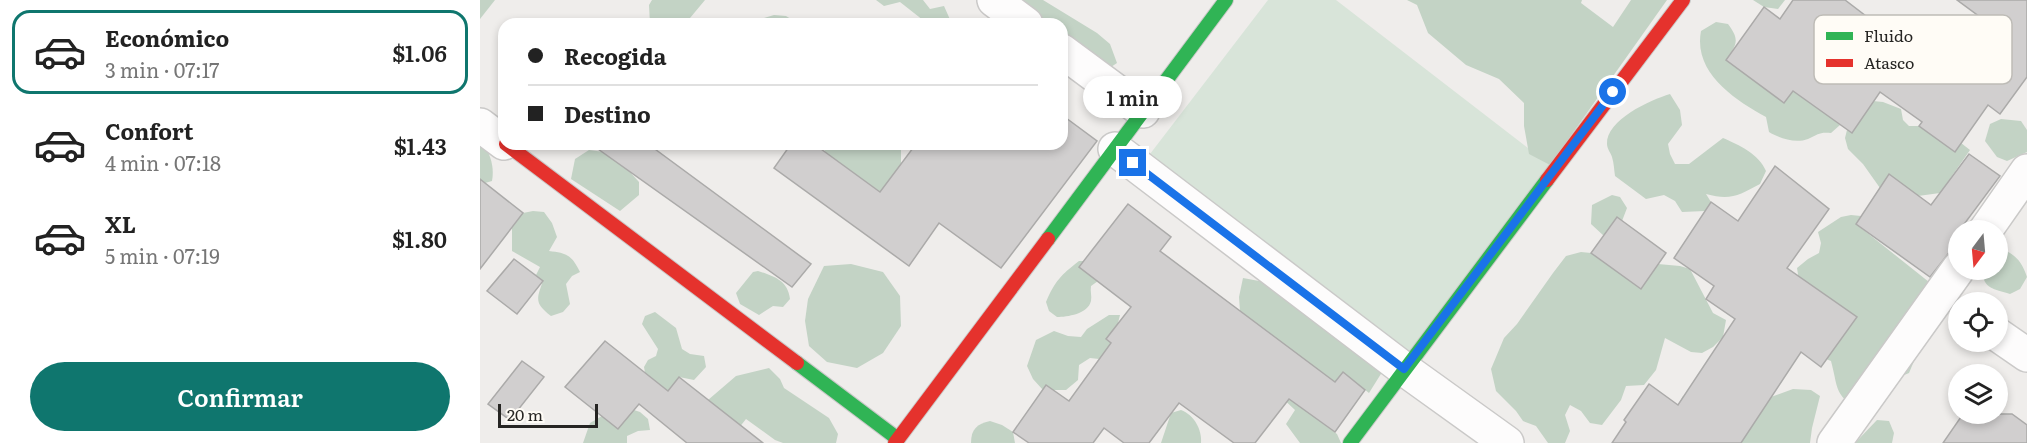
<!DOCTYPE html>
<html lang="es">
<meta charset="utf-8">
<style>
:root{--surface:#fff;--page:#f2f2f2;--text:#222;--muted:#767676;--line:#e0e0e0;--accent:#0f766e}
body{margin:0;font-family:Literata,serif;background:var(--page);color:var(--text);height:100vh;display:flex;flex-direction:column;font-size:22px;white-space:nowrap}
*{box-sizing:border-box;margin:0}
p{font-size:20px;color:var(--muted)}
.icon{flex:none;width:33px;height:33px;fill:none;stroke:currentColor;stroke-width:2;stroke-linecap:round;stroke-linejoin:round}
.map{position:relative;flex:1;overflow:hidden}
.panel{display:flex;flex-direction:column;background:var(--surface);width:480px}
.panel>*{flex:none}
.banner{position:absolute;left:18px;top:18px;width:570px;height:132px;border-radius:18px;box-shadow:0 3px 9px #0003;display:grid;align-content:center;height:132px;padding:0 30px;background:var(--surface)}
.needle{width:39px;rotate:196deg}
.fabs{position:absolute;left:1468px;top:220px;display:grid;gap:12px}
.fabs a{display:grid;place-items:center;width:60px;height:60px;border-radius:50%;background:var(--surface);box-shadow:0 3px 9px #0003;font-size:30px}
.scale{position:absolute;left:18px;bottom:15px;width:100px;box-sizing:border-box;padding-left:6px;border:3px solid #262523;border-top:0;font-size:16px;line-height:21px;white-space:nowrap;color:#262523;-webkit-text-stroke:4px #fffcf6;paint-order:stroke}
.end{position:absolute;width:27px;height:27px;margin:-14px;border:8px solid #1a73e8;background:#fff;box-shadow:0 0 0 3px #fff}
.from{border-radius:50%}
.bubble{position:absolute;height:42px;border-radius:21px;background:var(--surface);box-shadow:0 3px 9px #0003;font-size:20px;font-weight:600;line-height:42px;text-align:center}
.banner b{display:flex;align-items:center;gap:21px;height:57px;font-size:22px}
.banner b+b{border-top:2px solid var(--line)}
.banner i{width:15px;height:15px;background:var(--text)}
ul{padding:10px 0 0;list-style:none}
li{display:flex;align-items:center;gap:18px;height:84px;margin:0 12px 9px;padding:0 18px;border:3px solid transparent;border-radius:18px}
li div{flex:1}
li b{display:block;font-size:22px}
li em{font-style:normal;font-weight:600}
li.on{border-color:var(--accent)}
li>.icon{width:54px;height:54px;stroke-width:1.5}
.action{display:flex;gap:12px;margin-top:auto;padding:12px 30px}
.action a{flex:1;height:69px;border-radius:36px;background:var(--accent);color:#fff;font-size:24px;font-weight:600;line-height:69px;text-align:center}
main{display:flex;flex:1;min-height:0}
.map>svg:first-child{display:block}
.green{fill:#d8e4d9}
.forest{fill:#c3d3c5}
.building{fill:#d1cfcf;stroke:#abaaa9;stroke-width:1.5}
.lines{fill:none;stroke-linecap:round;stroke-linejoin:round}
.street-casing{stroke:#cac9c8;stroke-width:36}
.fast-casing{stroke:#cac9c8;stroke-width:16}
.jam-casing{stroke:#cac9c8;stroke-width:16}
.street{stroke:#fdfcfc;stroke-width:33}
.fast{stroke:#30b455;stroke-width:14}
.jam{stroke:#e5322d;stroke-width:14}
.route{stroke:#1a73e8;stroke-width:8}
.key{fill:#fffcf6;stroke:#bebcb7;stroke-width:1.5}
.key-label{font-size:16px;fill:#262523}
</style>
<main>
<section class="panel">
<ul>
<li class="on"><svg class="icon" aria-label="car" viewBox="0 0 24 24"><path d="M5 17H2v-5l4-1 3-4h7l3 4 3 1v5h-3M9 17h6M6 11h13"/><circle cx="7" cy="17" r="2"/><circle cx="17" cy="17" r="2"/></svg><div><b>Económico</b><p>3 min · 07:17</p></div><em>$1.06</em></li>
<li><svg class="icon" aria-label="car" viewBox="0 0 24 24"><path d="M5 17H2v-5l4-1 3-4h7l3 4 3 1v5h-3M9 17h6M6 11h13"/><circle cx="7" cy="17" r="2"/><circle cx="17" cy="17" r="2"/></svg><div><b>Confort</b><p>4 min · 07:18</p></div><em>$1.43</em></li>
<li><svg class="icon" aria-label="car" viewBox="0 0 24 24"><path d="M5 17H2v-5l4-1 3-4h7l3 4 3 1v5h-3M9 17h6M6 11h13"/><circle cx="7" cy="17" r="2"/><circle cx="17" cy="17" r="2"/></svg><div><b>XL</b><p>5 min · 07:19</p></div><em>$1.80</em></li>
</ul>
<div class="action"><a>Confirmar</a></div>
</section>
<div class="map">
<svg width="1547" height="443" viewBox="0 0 1547 443">
<rect width="100%" height="100%" fill="#efedeb"/>
<path class="green" d="M788 0H856L1070 165 928 357 670 154Z"/>
<g class="forest">
<path d="M0 0H15L0 19Z"/>
<path d="M172 0H225L210 18 217 24H170L169 5Z"/>
<path d="M396 0H443L450 9 464 6 472 24H448L420 2 404 6Z"/>
<path d="M535 0H563L617 33 630 44 637 63 631 67 607 56 582 33V24H567Z"/>
<path d="M927 0H1102L1101 3 1133 27 1151 0H1187L1070 165 1049 154 1044 126V103L1019 79 986 65 948 33 937 5Z"/>
<path d="M1273 0H1305L1298 9 1284 7Z"/>
<path d="M294 15 306 16 319 24H280L284 18Z"/>
<path d="M1236 22 1248 24C1260 40 1257 44 1246 60L1304 103 1341 51 1404 24 1420 28 1425 36V42L1405 72 1345 113 1360 125 1351 133C1339 132 1339 134 1328 139 1315 144 1299 138 1289 132L1286 117C1255 100 1213 73 1221 31Z"/>
<path d="M1190 94 1200 110 1202 125 1188 144 1190 154 1195 164H1209L1243 138C1259 145 1279 154 1286 171L1280 184C1259 195 1251 201 1226 194L1231 202 1225 211 1202 212 1195 201 1184 195 1166 199 1135 176C1134 170 1134 163 1132 157 1131 153 1127 149 1127 144 1126 120 1170 100 1190 94Z"/>
<path d="M1393 101 1403 102 1421 109 1423 120 1429 126H1439L1475 152 1481 143 1490 150 1460 193 1438 196 1409 174 1400 188 1383 164 1368 149 1365 138 1367 130 1372 133Z"/>
<path d="M1521 119 1541 121 1547 130V152L1527 161 1517 157 1505 141 1510 124Z"/>
<path d="M341 144H421V164L406 196 346 153Z"/>
<path d="M0 147 7 150C12 160 14 170 12 181L5 183 0 179Z"/>
<path d="M109 150 124 152 149 171 159 182V195L140 211 91 179 95 159Z"/>
<path d="M1132 195 1140 197 1147 208 1142 221 1137 218 1124 236 1111 224 1112 205Z"/>
<path d="M53 211 64 212 72 223 77 237 69 251C88 253 92 256 100 272L92 276 86 284 90 304 83 312 71 316C55 303 56 300 63 281L56 275 60 267 32 251V228L43 213Z"/>
<path d="M1371 215 1381 216 1376 224 1449 282 1434 361 1429 373 1417 378 1377 409C1354 394 1358 387 1351 361L1346 359 1377 317 1325 281 1320 287 1317 268 1328 259 1339 253 1341 243 1338 232 1361 217Z"/>
<path d="M1522 249C1536 255 1542 262 1547 277L1540 289 1530 294C1514 289 1503 289 1502 270H1518V251Z"/>
<path d="M1101 252 1111 253 1161 289 1178 264 1200 266 1210 269 1233 313 1246 320 1243 337 1233 347 1222 353 1211 352 1185 338 1176 370 1164 385 1146 386 1141 400 1122 425 1110 423 1101 411 1090 405 1085 415 1090 431 1085 443H1068L1056 426 1043 421 1036 411 1016 391 1011 369 1024 338 1037 324 1073 273 1086 256Z"/>
<path d="M599 261H604L618 281 611 286C610 291 612 296 611 301 608 314 587 317 577 317L569 311 566 302C575 281 581 275 599 261Z"/>
<path d="M371 264 403 272 420 296 421 326 403 353 377 368 347 362 329 346 325 321 328 299 344 266Z"/>
<path d="M278 271C293 276 308 280 310 299L303 307 293 306 279 315 260 304 256 293 273 272Z"/>
<path d="M793 276 904 369 889 393 863 372 830 414 857 434 861 443H820L806 424 815 410 798 394 821 357 760 311 759 297 763 278 779 281Z"/>
<path d="M175 312 196 328 202 349 210 354 224 356 226 367 214 380 199 377 188 391 165 373 164 367 168 360 176 356 178 349 162 324 165 316Z"/>
<path d="M629 315H640L638 323 643 351 631 368 619 359 610 358 599 365 598 380 586 390H563L553 379 547 366 556 340 574 331 588 336 601 337 607 329Z"/>
<path d="M289 368 300 379 304 388 349 418 358 434 356 443H303L295 440 266 419 247 443 228 400 256 376Z"/>
<path d="M1313 389 1331 390 1340 396 1332 428 1330 443H1248L1197 407 1203 396 1264 438 1291 397Z"/>
<path d="M154 410 160 412 168 419 170 430 158 431 147 436V443H103L110 423 122 416Z"/>
<path d="M701 410C714 415 722 429 721 443H681L691 413Z"/>
<path d="M1397 420 1409 421 1414 433 1412 443H1375Z"/>
<path d="M510 421 522 425 533 432 535 443H491C491 429 497 424 510 421Z"/>
</g>
<g class="building">
<path d="M1313 0H1365L1424 45 1425 42 1467 73 1504 20 1477 0H1547V77L1520 114 1508 105 1475 152 1439 126 1442 122 1400 92 1372 133 1313 91 1304 103 1246 60 1284 7 1300 19Z"/>
<path d="M582 115 617 141 521 268 459 223 429 266 294 168 311 144H334L400 192 436 144H582Z"/>
<path d="M111 144H168L331 264 312 287Z"/>
<path d="M1489 154 1520 176 1479 231V240L1450 277 1376 224 1409 174 1451 205Z"/>
<path d="M1295 166 1349 209 1307 268 1377 317 1341 367 1321 352 1261 443H1132L1146 422 1144 420 1169 384 1198 405 1255 319 1226 299 1234 286 1194 258 1231 202 1258 221Z"/>
<path d="M0 179 43 213 0 269Z"/>
<path d="M648 204 691 237 680 251 855 382 863 372 885 390 855 432 809 399 775 443H754L699 403 669 443H644L624 428 613 443H549L533 432 566 385 589 401 631 343 626 339 651 307 599 267Z"/>
<path d="M1137 217 1186 253 1161 289 1111 253Z"/>
<path d="M34 259 63 281 37 314 7 291Z"/>
<path d="M125 341 188 391 199 377 283 443H207L159 404 138 429 85 387Z"/>
<path d="M42 361 64 377 30 420 8 404Z"/>
<path d="M1483 414H1532L1547 425V443H1463Z"/>
</g>
<g class="lines">
<g class="street-casing">
<g id="street">
<path d="M514 0 546 24"/>
<path d="M582 51 663 111"/>
<path d="M0 125 24 143"/>
<path d="M635 149 924 369 1027 443"/>
<path d="M1505 231 1547 171"/>
<path d="M1518 335 1547 355"/>
<path d="M1354 443 1479 268"/>
</g>
</g>
<g class="fast-casing">
<g id="fast">
<path d="M568 239 746 0"/>
<path d="M317 363 418 439"/>
<path d="M870 443 1067 180"/>
</g>
</g>
<g class="jam-casing">
<g id="jam">
<path d="M26 144 317 363"/>
<path d="M1067 180 1203 0"/>
<path d="M415 443 568 239"/>
</g>
</g>
<use href="#street" class="street"/>
<use href="#fast" class="fast"/>
<use href="#jam" class="jam"/>
</g>
<g class="lines">
<path class="route" d="M653 163 924 369 1133 92"/>
</g>
<rect x="1334" y="15" width="198" height="69" rx="9" class="key"/>
<rect x="1346" y="32" width="27" height="8" fill="#30b455"/>
<rect x="1346" y="59" width="27" height="8" fill="#e5322d"/>
<g class="key-label">
<text x="1384" y="42">Fluido</text>
<text x="1384" y="69">Atasco</text>
</g>
</svg>
<div class="fabs">
<a><svg class="needle" viewBox="-14 -14 28 28"><path d="M0-13l5 13h-10z" fill="#e53935"/><path d="M0 13l5-13h-10z" fill="#767676"/></svg></a>
<a><svg class="icon" aria-label="locate" viewBox="0 0 24 24"><circle cx="12" cy="12" r="6"/><path d="M12 2v4M12 18v4M2 12h4M18 12h4"/></svg></a>
<a><svg class="icon" aria-label="layers" viewBox="0 0 24 24"><path d="M12 4l9 5-9 5-9-5zM3 14l9 5 9-5"/></svg></a>
</div>
<div class="scale">20 m</div>
<i class="end from" style="left:1133px;top:92px"></i>
<i class="end" style="left:653px;top:163px"></i>
<div class="bubble" style="left:603px;top:76px;width:99px">1 min</div>
<div class="banner">
<b><i class="from"></i>Recogida</b>
<b><i></i>Destino</b>
</div>
</div>
</main>
